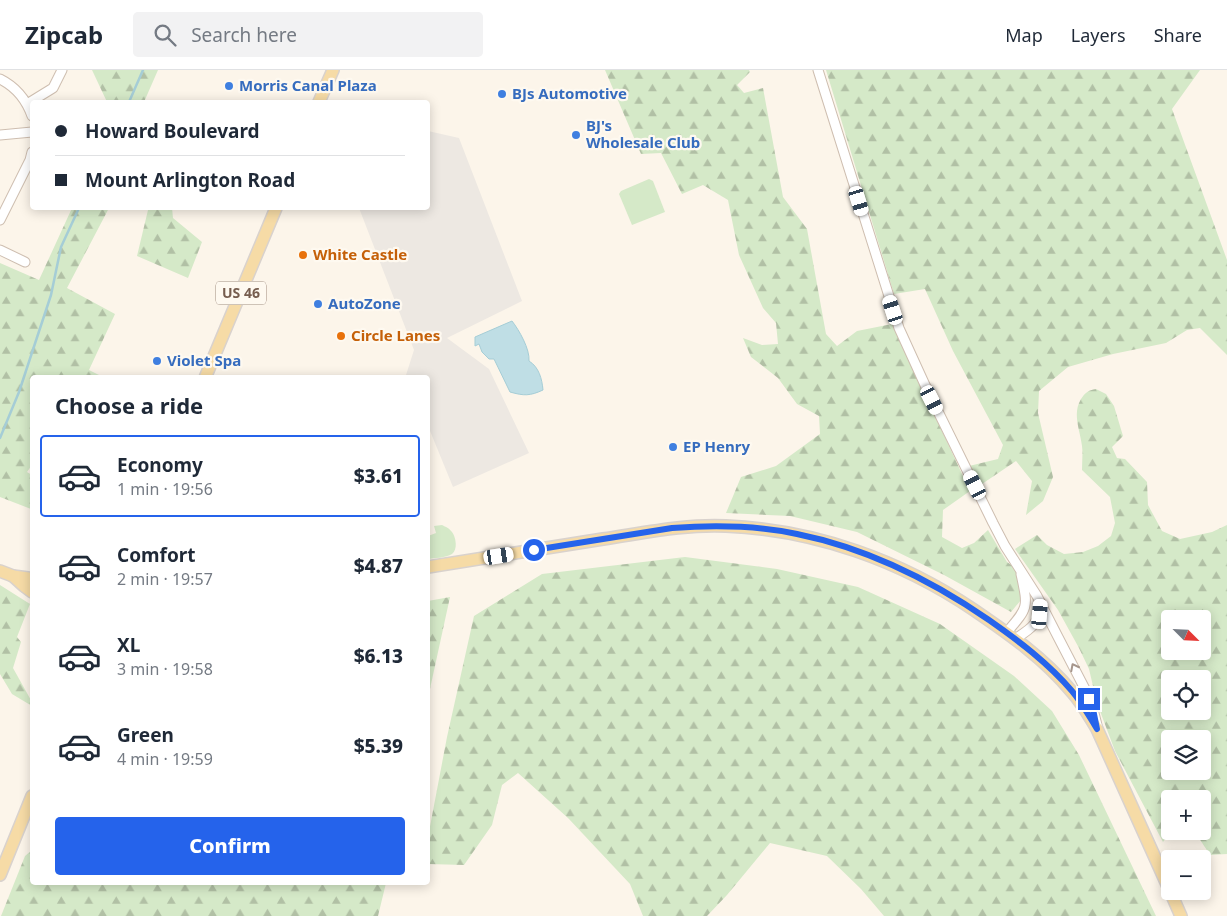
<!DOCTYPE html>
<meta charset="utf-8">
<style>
:root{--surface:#fff;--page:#f2f2f3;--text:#1f2937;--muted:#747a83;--line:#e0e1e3;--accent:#2563eb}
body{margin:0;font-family:"Noto Sans",sans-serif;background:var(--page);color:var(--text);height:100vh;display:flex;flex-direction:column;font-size:19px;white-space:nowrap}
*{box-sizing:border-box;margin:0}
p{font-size:16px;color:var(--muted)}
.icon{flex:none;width:28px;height:28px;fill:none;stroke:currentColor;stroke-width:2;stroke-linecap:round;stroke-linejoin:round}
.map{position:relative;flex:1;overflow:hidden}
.details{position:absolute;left:30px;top:305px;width:400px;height:510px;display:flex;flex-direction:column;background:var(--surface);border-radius:5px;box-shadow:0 2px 12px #0003}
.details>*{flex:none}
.banner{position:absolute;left:30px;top:30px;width:400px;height:110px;border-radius:5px;box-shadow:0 2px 12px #0003;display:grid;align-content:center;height:110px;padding:0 25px;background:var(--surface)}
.needle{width:32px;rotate:114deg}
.controls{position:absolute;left:1161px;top:540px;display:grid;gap:10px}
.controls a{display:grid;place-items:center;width:50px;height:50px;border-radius:5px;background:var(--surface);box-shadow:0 2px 12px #0003;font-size:25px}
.end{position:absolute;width:22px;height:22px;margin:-11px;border:6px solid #2563eb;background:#fff;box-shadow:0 0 0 2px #fff}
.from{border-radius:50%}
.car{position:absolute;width:15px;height:30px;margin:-15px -8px;border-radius:6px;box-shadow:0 0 4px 1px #0007;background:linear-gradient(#fff 24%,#345 0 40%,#fff 0 76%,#345 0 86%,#fff 0)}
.banner b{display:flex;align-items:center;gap:18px;height:48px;font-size:19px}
.banner b+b{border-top:1px solid var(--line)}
.banner i{width:12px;height:12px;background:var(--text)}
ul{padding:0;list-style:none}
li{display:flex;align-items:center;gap:15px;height:82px;margin:0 10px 8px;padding:0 15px;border:2px solid transparent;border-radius:5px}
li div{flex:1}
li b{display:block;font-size:19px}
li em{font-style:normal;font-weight:800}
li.selected{border-color:var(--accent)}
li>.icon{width:45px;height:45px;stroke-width:1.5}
h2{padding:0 25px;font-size:22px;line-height:60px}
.primary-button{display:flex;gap:10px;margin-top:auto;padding:10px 25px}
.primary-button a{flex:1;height:58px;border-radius:5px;background:var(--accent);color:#fff;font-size:20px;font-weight:800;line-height:58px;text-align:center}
header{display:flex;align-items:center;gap:30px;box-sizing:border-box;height:70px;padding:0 25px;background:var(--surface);border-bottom:1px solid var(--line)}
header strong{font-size:24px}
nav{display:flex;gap:28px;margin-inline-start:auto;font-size:18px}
.search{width:350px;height:45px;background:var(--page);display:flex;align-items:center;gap:12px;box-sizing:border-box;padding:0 18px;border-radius:5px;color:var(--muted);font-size:19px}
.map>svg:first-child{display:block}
.industrial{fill:#ede8e2}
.grass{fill:#d5e9c8}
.forest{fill:url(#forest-firs);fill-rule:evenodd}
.water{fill:#bfdee5;stroke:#a5cdd6}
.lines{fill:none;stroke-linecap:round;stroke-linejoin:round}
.stream{stroke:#a5cdd6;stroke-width:2.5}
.minor-casing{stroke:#cebeb0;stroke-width:11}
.major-casing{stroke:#d9d2cd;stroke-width:14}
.minor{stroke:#fff;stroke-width:9}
.major{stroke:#f6dba6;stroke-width:11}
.oneway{stroke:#a6968c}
.route{stroke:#2563eb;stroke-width:6}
.shop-dot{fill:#3f7fe0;stroke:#fef9f0;stroke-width:2}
.food-dot{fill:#e8710a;stroke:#fef9f0;stroke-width:2}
.labels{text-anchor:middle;stroke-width:4.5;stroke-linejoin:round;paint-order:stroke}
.shield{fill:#fef9f0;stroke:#9f8c7f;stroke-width:1}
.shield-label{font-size:14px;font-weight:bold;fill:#765d4e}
.shop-label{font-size:15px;font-weight:bold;fill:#366cbe;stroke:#fef9f0;text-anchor:start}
.food-label{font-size:15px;font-weight:bold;fill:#c56008;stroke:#fef9f0;text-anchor:start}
</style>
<header>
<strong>Zipcab</strong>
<div class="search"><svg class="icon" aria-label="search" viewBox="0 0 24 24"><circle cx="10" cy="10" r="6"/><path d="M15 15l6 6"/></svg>Search here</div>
<nav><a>Map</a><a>Layers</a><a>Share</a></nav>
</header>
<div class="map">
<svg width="1227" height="846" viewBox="0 0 1227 846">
<defs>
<pattern id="forest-firs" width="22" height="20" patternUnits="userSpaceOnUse" patternTransform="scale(1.25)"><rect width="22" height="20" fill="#d5e9c8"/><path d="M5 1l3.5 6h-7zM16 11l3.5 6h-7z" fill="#b1c0a5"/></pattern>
</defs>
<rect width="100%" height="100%" fill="#fcf5ea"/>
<path class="industrial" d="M428 61 459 68 522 231 447 268 489 299 529 383 453 417 428 356V308L407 307 406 305 414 280 359 138H428Z"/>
<g class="grass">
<path d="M649 109 653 111 665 142 632 155 619 124 621 121Z"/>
<path d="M442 455C446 457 449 458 452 462 456 467 458 480 452 484 446 488 434 488 428 489V466L436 463 434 456Z"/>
</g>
<g class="forest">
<path d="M92 0H158L144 32H107Z"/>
<path d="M605 0H749L750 2 737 15 744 23 763 18 783 127 807 159 826 264 837 276 857 261 892 254 970 421 943 440 942 467 962 478 974 473 988 460 1007 492 1017 499 1021 530 1011 542 944 505 857 462 790 446 726 443 741 407 776 396 820 364 819 346 797 334 778 308 751 287 743 268 762 275 778 274 776 253 763 238 739 185 728 130 703 115 682 124 661 83 641 84Z"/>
<path d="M826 0H1200L1172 39 1227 190V285L1200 258 1187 260 1166 273 1113 284 1068 297 1039 321 1038 343 1053 407 1043 431 1026 445 1032 411 1016 391 982 414 969 396 998 389 1003 375 953 281 925 219 894 224Z"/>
<path d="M72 138H109L67 218 115 244 89 300 103 307 32 308V395L27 402 32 405V436L31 439 0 427V193L39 210Z"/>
<path d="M146 138H172L173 148 202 172 188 208 137 186 148 140Z"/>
<path d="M1096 319 1106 324 1114 336 1123 366 1112 377 1117 388 1125 389 1147 412 1148 435 1162 461 1180 469 1212 462 1227 455V784L1210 785 1197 765 1192 761H1202V729H1170V761H1172L1163 772 1115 681 1097 633 1089 599 1079 578 1058 540 1015 479 1037 465 1047 475 1064 484 1083 482 1098 476 1111 466 1115 453 1110 427 1082 400C1082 392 1083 384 1082 376 1080 360 1072 344 1081 329 1085 323 1088 320 1096 319ZM1170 549H1202V581H1170ZM1170 609H1202V641H1170ZM1170 669H1202V701H1170Z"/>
<path d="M685 487 777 499 858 517 940 554 1014 606 1052 641 1079 685 1156 846H884L861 819 827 786 770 773 727 825 707 846H643L630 814 568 748 518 703 502 715 492 755 464 795 428 794V767L447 667 474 546 542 504Z"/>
<path d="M0 515 30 534 17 567 21 572 13 598 32 632V636L12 624 0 604Z"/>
<path d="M450 527 428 628V531Z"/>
<path d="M32 780V812L386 813 378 846H1L25 786Z"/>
</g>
<path class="water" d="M512 251C519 260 530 279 529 291 539 297 542 309 543 320 530 326 524 326 510 322L494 289H489L482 282 479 274 475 276V267Z"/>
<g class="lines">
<g class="stream">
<path d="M129 32 143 0"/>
<path d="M0 368 19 322 51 225 61 177 79 138"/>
</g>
<g class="minor-casing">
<g id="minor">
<path d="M818 0 899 258 925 315 993 453 1005 476 1037 526 1058 567 1085 619 1093 639 1097 655"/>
<path d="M0 9C16 17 26 29 32 46"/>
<path d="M27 34 53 18 62 0"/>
<path d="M0 65 32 62"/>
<path d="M0 150 30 90 32 82"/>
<path d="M0 180 25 192"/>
<path d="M1007 562C1029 537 1028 537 1021 504"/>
<path d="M1015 569C1032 558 1039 554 1041 533"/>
</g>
</g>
<g class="major-casing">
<g id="major">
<path d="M319 32 333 0"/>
<path d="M205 308 276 138"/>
<path d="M428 497C486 488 544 478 603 469 644 463 685 454 726 456 815 460 900 490 974 540 1009 564 1044 588 1072 622 1082 633 1089 646 1097 659L1170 821"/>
<path d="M0 501 13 506 28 508 32 510"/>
<path d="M13 506 24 516 32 522"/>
<path d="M0 805 32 726"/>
<path d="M1170 821 1181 846"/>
</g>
</g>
<use href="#minor" class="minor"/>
<use href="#major" class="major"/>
</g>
<defs><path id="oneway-chevron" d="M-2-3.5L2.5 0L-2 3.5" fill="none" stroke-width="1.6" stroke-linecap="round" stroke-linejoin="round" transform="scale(1.25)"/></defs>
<use class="oneway" href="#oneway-chevron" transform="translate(1074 597) rotate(-117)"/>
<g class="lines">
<path class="route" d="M534 480 672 458C714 455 755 455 797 464 866 478 931 510 989 550 1019 571 1048 593 1072 621 1082 633 1089 646 1097 659L1093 639 1089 629"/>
</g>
<g class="shop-dot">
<circle cx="229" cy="16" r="5"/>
<circle cx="502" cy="24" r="5"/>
<circle cx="576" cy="65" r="5"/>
<circle cx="318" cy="234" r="5"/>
<circle cx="157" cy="291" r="5"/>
<circle cx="673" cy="377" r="5"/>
</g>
<g class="food-dot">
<circle cx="303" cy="185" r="5"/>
<circle cx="341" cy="266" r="5"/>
</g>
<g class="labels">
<rect class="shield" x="216" y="211.5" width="50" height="23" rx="4"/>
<g class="shield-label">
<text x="241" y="228">US 46</text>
</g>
<g class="shop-label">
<text x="239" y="21">Morris Canal Plaza</text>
<text x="512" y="29">BJs Automotive</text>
<text x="586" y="61">BJ's<tspan x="586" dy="17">Wholesale Club</tspan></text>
<text x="328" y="239">AutoZone</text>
<text x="167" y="296">Violet Spa</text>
<text x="683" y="382">EP Henry</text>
</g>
<g class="food-label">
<text x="313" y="190">White Castle</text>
<text x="351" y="271">Circle Lanes</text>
</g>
</g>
</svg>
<div class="controls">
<a><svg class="needle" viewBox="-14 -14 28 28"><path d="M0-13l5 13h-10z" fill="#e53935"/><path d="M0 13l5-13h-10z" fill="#747a83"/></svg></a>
<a><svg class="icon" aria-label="locate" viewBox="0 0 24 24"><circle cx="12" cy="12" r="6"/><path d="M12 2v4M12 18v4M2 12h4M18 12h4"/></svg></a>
<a><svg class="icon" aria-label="layers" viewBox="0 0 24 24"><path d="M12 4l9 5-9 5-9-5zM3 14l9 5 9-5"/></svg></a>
<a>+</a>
<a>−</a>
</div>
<i class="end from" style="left:534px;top:480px"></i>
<i class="end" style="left:1089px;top:629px"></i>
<i class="car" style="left:859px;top:131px;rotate:163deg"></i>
<i class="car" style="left:893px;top:240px;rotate:342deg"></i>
<i class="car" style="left:932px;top:330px;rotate:153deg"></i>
<i class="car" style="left:975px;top:415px;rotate:333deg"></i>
<i class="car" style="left:499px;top:486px;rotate:81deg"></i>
<i class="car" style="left:1040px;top:544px;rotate:5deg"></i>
<div class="banner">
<b><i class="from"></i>Howard Boulevard</b>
<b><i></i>Mount Arlington Road</b>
</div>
<section class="details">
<h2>Choose a ride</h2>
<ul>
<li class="selected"><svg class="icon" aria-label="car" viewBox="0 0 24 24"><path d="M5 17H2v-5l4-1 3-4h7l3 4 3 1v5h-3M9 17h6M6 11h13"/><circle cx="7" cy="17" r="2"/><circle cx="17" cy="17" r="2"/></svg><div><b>Economy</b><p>1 min · 19:56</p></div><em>$3.61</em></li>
<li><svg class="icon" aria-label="car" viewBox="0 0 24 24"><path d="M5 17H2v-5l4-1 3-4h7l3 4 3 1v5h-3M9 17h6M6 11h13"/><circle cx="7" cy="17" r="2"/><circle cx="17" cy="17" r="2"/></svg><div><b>Comfort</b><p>2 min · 19:57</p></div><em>$4.87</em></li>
<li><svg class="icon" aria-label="car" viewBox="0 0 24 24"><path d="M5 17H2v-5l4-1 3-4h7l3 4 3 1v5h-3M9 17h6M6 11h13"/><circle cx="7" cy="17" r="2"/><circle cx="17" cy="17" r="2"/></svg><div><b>XL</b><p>3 min · 19:58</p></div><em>$6.13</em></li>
<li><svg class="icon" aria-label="car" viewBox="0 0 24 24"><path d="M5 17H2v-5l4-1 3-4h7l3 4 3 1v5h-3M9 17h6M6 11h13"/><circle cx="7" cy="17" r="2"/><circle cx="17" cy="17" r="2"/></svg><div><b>Green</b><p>4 min · 19:59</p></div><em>$5.39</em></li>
</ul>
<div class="primary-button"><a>Confirm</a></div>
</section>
</div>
